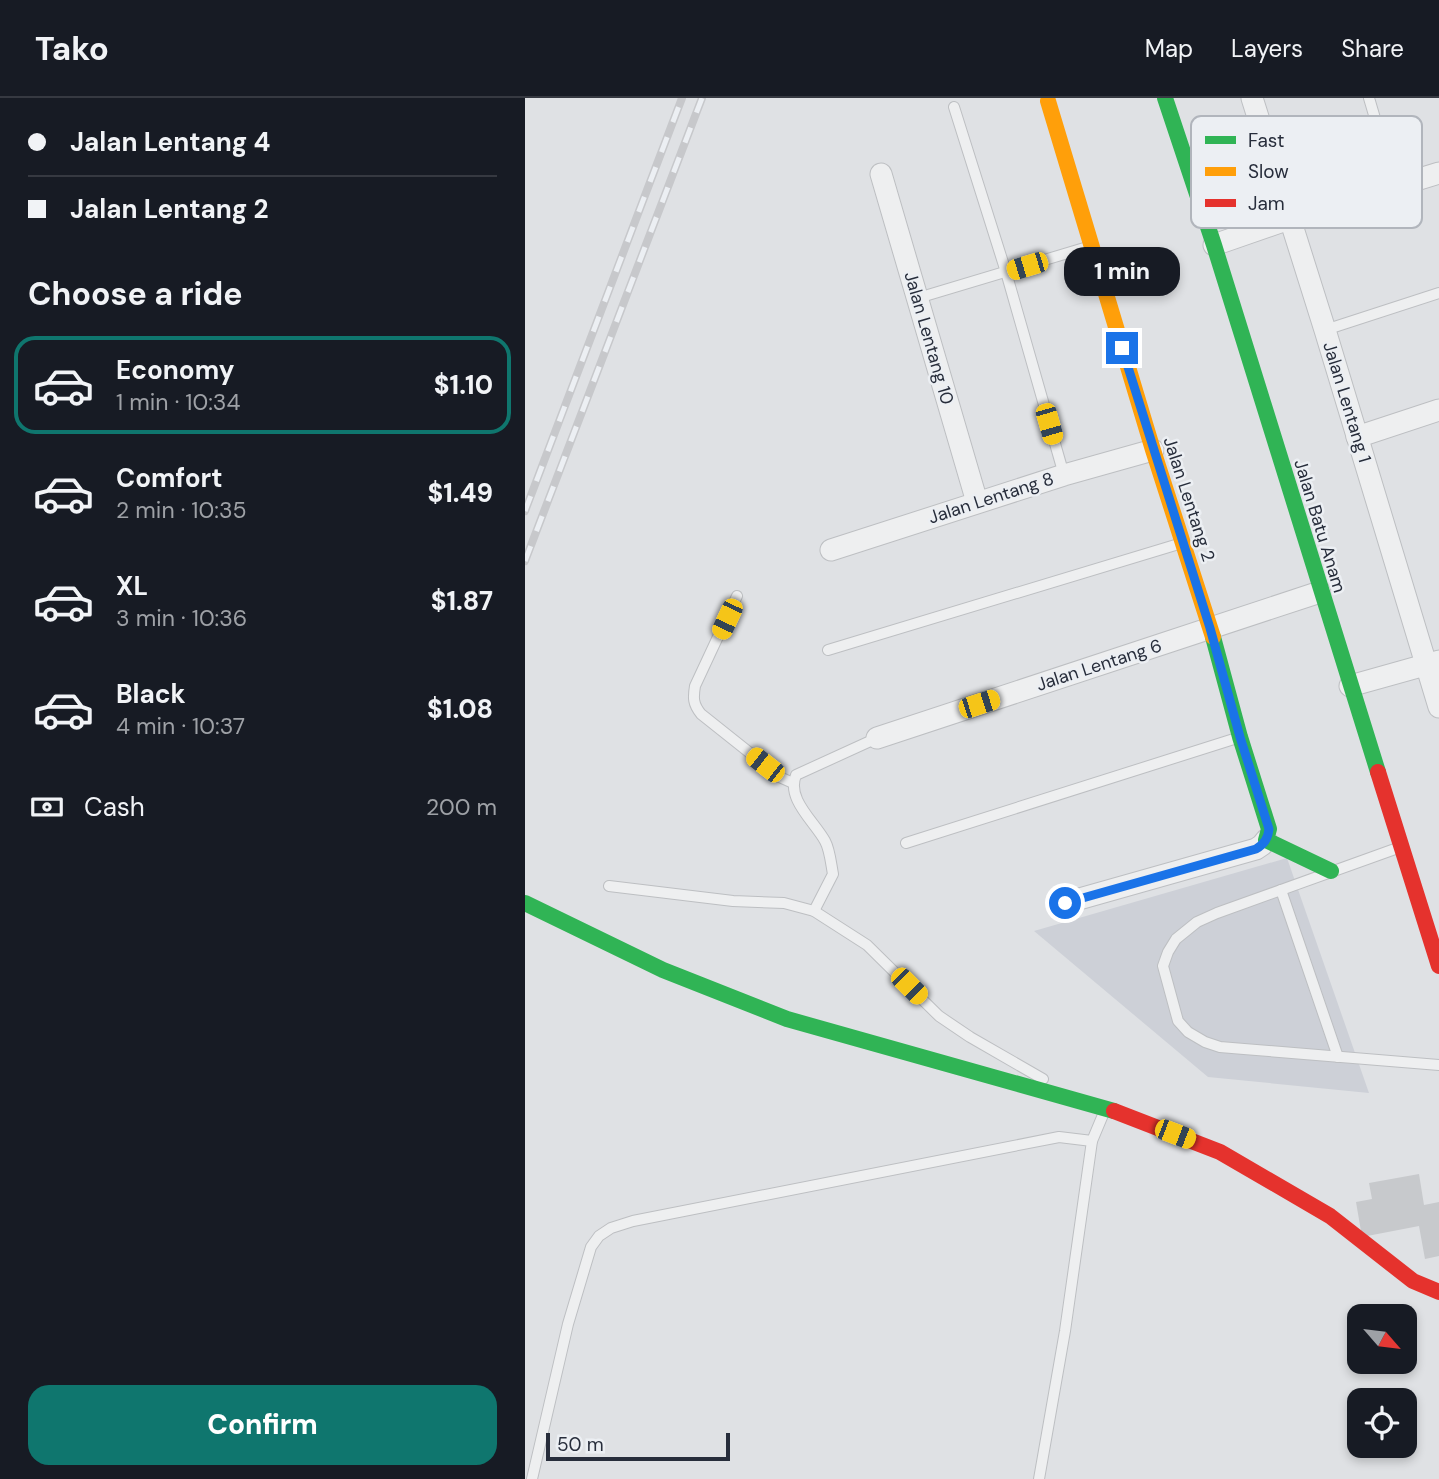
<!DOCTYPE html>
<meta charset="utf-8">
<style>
:root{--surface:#171b24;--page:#20242c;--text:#f1f3f6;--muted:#9ea1a6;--line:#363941;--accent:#0f766e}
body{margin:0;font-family:"DM Sans",sans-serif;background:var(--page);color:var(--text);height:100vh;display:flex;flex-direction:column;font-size:26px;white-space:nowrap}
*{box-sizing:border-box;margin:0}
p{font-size:23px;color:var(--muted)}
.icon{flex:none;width:38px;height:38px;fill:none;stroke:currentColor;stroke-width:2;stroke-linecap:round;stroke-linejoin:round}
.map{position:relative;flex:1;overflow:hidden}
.sheet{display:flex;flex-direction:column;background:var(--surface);width:525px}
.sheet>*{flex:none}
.top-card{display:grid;align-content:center;height:154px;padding:0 28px;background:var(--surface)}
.needle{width:46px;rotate:118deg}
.fabs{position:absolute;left:822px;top:1206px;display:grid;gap:14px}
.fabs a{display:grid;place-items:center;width:70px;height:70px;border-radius:14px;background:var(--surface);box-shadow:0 4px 10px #0003;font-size:35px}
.scale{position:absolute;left:21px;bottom:18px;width:184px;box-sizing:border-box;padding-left:7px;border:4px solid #272d3b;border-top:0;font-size:19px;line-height:24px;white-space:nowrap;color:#272d3b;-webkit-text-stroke:5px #eceff3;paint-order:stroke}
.end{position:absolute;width:32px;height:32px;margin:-16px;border:9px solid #1a73e8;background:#fff;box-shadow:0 0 0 4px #fff}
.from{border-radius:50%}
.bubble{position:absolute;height:49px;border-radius:21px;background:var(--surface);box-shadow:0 4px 10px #0003;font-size:23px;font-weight:800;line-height:49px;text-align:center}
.car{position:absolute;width:21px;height:42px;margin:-21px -10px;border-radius:9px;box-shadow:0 0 5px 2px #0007;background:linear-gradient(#f5c518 24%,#345 0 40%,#f5c518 0 76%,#345 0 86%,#f5c518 0)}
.top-card b{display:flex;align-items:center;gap:24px;height:66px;font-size:26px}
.top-card b+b{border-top:2px solid var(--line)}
.top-card i{width:18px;height:18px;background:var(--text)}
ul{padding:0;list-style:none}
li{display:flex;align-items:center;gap:21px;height:98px;margin:0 14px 10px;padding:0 14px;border:4px solid transparent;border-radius:21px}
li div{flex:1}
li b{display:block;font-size:26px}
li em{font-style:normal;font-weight:800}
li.on{border-color:var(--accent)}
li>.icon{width:63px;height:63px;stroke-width:1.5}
h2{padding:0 28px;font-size:32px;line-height:84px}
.pay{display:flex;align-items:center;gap:18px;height:77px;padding:0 28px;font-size:26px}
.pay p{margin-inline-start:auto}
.cta{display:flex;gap:14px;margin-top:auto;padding:14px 28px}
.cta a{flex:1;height:80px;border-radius:21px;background:var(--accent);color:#fff;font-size:28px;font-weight:800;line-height:80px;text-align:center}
header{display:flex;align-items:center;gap:42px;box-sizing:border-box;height:98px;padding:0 35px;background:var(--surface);border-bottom:2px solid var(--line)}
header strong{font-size:33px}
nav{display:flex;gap:38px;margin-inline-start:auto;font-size:24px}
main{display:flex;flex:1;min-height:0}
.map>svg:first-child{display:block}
.built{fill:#cdd0d7}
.building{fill:#c7c9cc}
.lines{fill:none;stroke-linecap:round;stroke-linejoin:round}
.lane-casing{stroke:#bdbfc2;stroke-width:12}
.street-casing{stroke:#bdbfc2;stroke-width:23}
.lane{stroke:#eeeff0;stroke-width:10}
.street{stroke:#eeeff0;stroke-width:21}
.fast{stroke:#30b455;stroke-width:16}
.slow{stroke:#ff9f0a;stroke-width:16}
.jam{stroke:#e5322d;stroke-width:16}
.rail-casing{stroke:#c7c8cb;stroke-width:8}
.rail{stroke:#eceff3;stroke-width:5;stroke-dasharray:16;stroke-linecap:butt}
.route{stroke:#1a73e8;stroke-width:9}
.labels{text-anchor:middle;stroke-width:5;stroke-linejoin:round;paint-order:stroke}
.street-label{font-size:18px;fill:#272d3b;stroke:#eceff3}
.key{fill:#eceff3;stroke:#b1b5bc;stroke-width:2}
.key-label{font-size:19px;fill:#272d3b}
</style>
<header>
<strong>Tako</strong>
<nav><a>Map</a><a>Layers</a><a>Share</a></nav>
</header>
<main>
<section class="sheet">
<div class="top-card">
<b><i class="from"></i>Jalan Lentang 4</b>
<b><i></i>Jalan Lentang 2</b>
</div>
<h2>Choose a ride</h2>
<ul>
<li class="on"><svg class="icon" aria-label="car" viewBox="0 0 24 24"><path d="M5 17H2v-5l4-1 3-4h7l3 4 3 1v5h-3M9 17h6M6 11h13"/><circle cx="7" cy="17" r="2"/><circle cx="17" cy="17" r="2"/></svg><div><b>Economy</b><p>1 min · 10:34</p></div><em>$1.10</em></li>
<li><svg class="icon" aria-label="car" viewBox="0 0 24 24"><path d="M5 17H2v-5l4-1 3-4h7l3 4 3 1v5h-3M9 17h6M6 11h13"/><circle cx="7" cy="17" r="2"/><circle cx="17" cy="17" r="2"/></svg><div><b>Comfort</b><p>2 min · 10:35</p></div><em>$1.49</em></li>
<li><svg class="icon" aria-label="car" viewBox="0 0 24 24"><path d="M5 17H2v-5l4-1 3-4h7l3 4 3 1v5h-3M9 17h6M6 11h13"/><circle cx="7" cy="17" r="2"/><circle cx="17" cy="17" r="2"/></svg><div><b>XL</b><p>3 min · 10:36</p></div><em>$1.87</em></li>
<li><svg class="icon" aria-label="car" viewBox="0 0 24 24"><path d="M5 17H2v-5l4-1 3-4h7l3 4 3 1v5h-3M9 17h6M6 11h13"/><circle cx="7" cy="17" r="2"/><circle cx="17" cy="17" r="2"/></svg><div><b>Black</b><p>4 min · 10:37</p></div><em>$1.08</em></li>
</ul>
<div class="pay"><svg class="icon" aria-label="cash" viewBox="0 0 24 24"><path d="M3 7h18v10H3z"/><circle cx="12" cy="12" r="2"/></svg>Cash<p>200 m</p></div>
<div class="cta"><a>Confirm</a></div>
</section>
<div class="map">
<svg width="914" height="1381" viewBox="0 0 914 1381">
<rect width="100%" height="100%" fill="#dfe1e4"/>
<path class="built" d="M762 760 844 995 683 979 509 833Z"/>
<path class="building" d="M894 1076 899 1107 914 1104V1158L900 1161 894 1128 837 1139 831 1104 847 1101 844 1085Z"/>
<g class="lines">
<g class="lane-casing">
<g id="lane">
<path d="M844 0 870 88"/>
<path d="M429 9 481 174 539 377"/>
<path d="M393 200 566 148"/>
<path d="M800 232 914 195"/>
<path d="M212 498 170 588C168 600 168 606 176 616L240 667 250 677 268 685"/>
<path d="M303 552 657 445"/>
<path d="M381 745 712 640"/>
<path d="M870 751 692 815 672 824 651 841 643 854 638 868 653 923 663 934 680 944 695 949 719 951 914 967"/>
<path d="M84 788 208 803 259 805 289 813 342 847 414 918 445 939 518 981"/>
<path d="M756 792 813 959"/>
<path d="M289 813 308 776C306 766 305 752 300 743 289 723 261 701 271 677L352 640"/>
<path d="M7 1381 43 1226 66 1149 74 1138 86 1130 108 1123 534 1039 567 1043 580 1012"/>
<path d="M514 1381 540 1233 567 1043"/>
</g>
</g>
<g class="street-casing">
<g id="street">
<path d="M727 0 800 232 914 609"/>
<path d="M356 76 452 404"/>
<path d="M689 147 764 121 914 75"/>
<path d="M832 339 914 312"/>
<path d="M306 452 539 377 628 352"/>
<path d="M825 588 914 563"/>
<path d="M352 640 795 494"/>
<path d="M540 805 731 751 737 747 741 742"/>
</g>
</g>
<use href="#lane" class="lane"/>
<use href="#street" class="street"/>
<g class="fast">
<path d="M640 0 689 147 853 674"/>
<path d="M688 539 715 639 744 731 741 742 806 773"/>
<path d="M0 805 138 872 262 921 589 1013"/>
</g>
<path class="slow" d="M523 3 628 352 688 539"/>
<g class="jam">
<path d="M853 674 914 868"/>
<path d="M589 1013 695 1054 805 1118 888 1183 914 1194"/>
</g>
<g class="rail-casing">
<g id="rail">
<path d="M0 413 157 0"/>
<path d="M0 463 177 0"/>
</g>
</g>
<use href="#rail" class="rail"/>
</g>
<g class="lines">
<path class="route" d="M540 805 731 751C739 746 743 741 744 731L715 639 685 530 597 250"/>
</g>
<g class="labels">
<g class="street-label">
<text transform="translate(404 240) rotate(74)" y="6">Jalan Lentang 10</text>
<text transform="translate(822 304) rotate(73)" y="6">Jalan Lentang 1</text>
<text transform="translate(466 400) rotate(-18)" y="6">Jalan Lentang 8</text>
<text transform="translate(664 401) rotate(72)" y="6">Jalan Lentang 2</text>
<text transform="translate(795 428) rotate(73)" y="6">Jalan Batu Anam</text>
<text transform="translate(574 567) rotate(-18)" y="6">Jalan Lentang 6</text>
</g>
</g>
<rect x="666" y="18" width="231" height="112" rx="10" class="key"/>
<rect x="680" y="38" width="31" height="8" fill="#30b455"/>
<rect x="680" y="69" width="31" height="9" fill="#ff9f0a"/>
<rect x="680" y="101" width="31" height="8" fill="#e5322d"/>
<g class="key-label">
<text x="723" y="49">Fast</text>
<text x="723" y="80">Slow</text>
<text x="723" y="112">Jam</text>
</g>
</svg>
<div class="fabs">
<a><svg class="needle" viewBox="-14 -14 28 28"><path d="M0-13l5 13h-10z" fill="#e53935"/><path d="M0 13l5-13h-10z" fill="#9ea1a6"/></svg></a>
<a><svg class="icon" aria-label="locate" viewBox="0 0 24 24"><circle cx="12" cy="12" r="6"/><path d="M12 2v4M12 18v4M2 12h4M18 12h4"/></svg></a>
</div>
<div class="scale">50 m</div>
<i class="end from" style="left:540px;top:805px"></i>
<i class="end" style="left:597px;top:250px"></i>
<div class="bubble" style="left:539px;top:149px;width:116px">1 min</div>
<i class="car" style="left:502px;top:168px;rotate:253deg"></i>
<i class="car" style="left:524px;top:326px;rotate:164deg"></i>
<i class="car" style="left:202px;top:521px;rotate:205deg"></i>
<i class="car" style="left:454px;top:606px;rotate:72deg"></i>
<i class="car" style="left:240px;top:667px;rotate:308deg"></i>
<i class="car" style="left:384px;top:888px;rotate:135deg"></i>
<i class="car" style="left:650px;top:1036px;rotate:111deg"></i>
</div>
</main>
